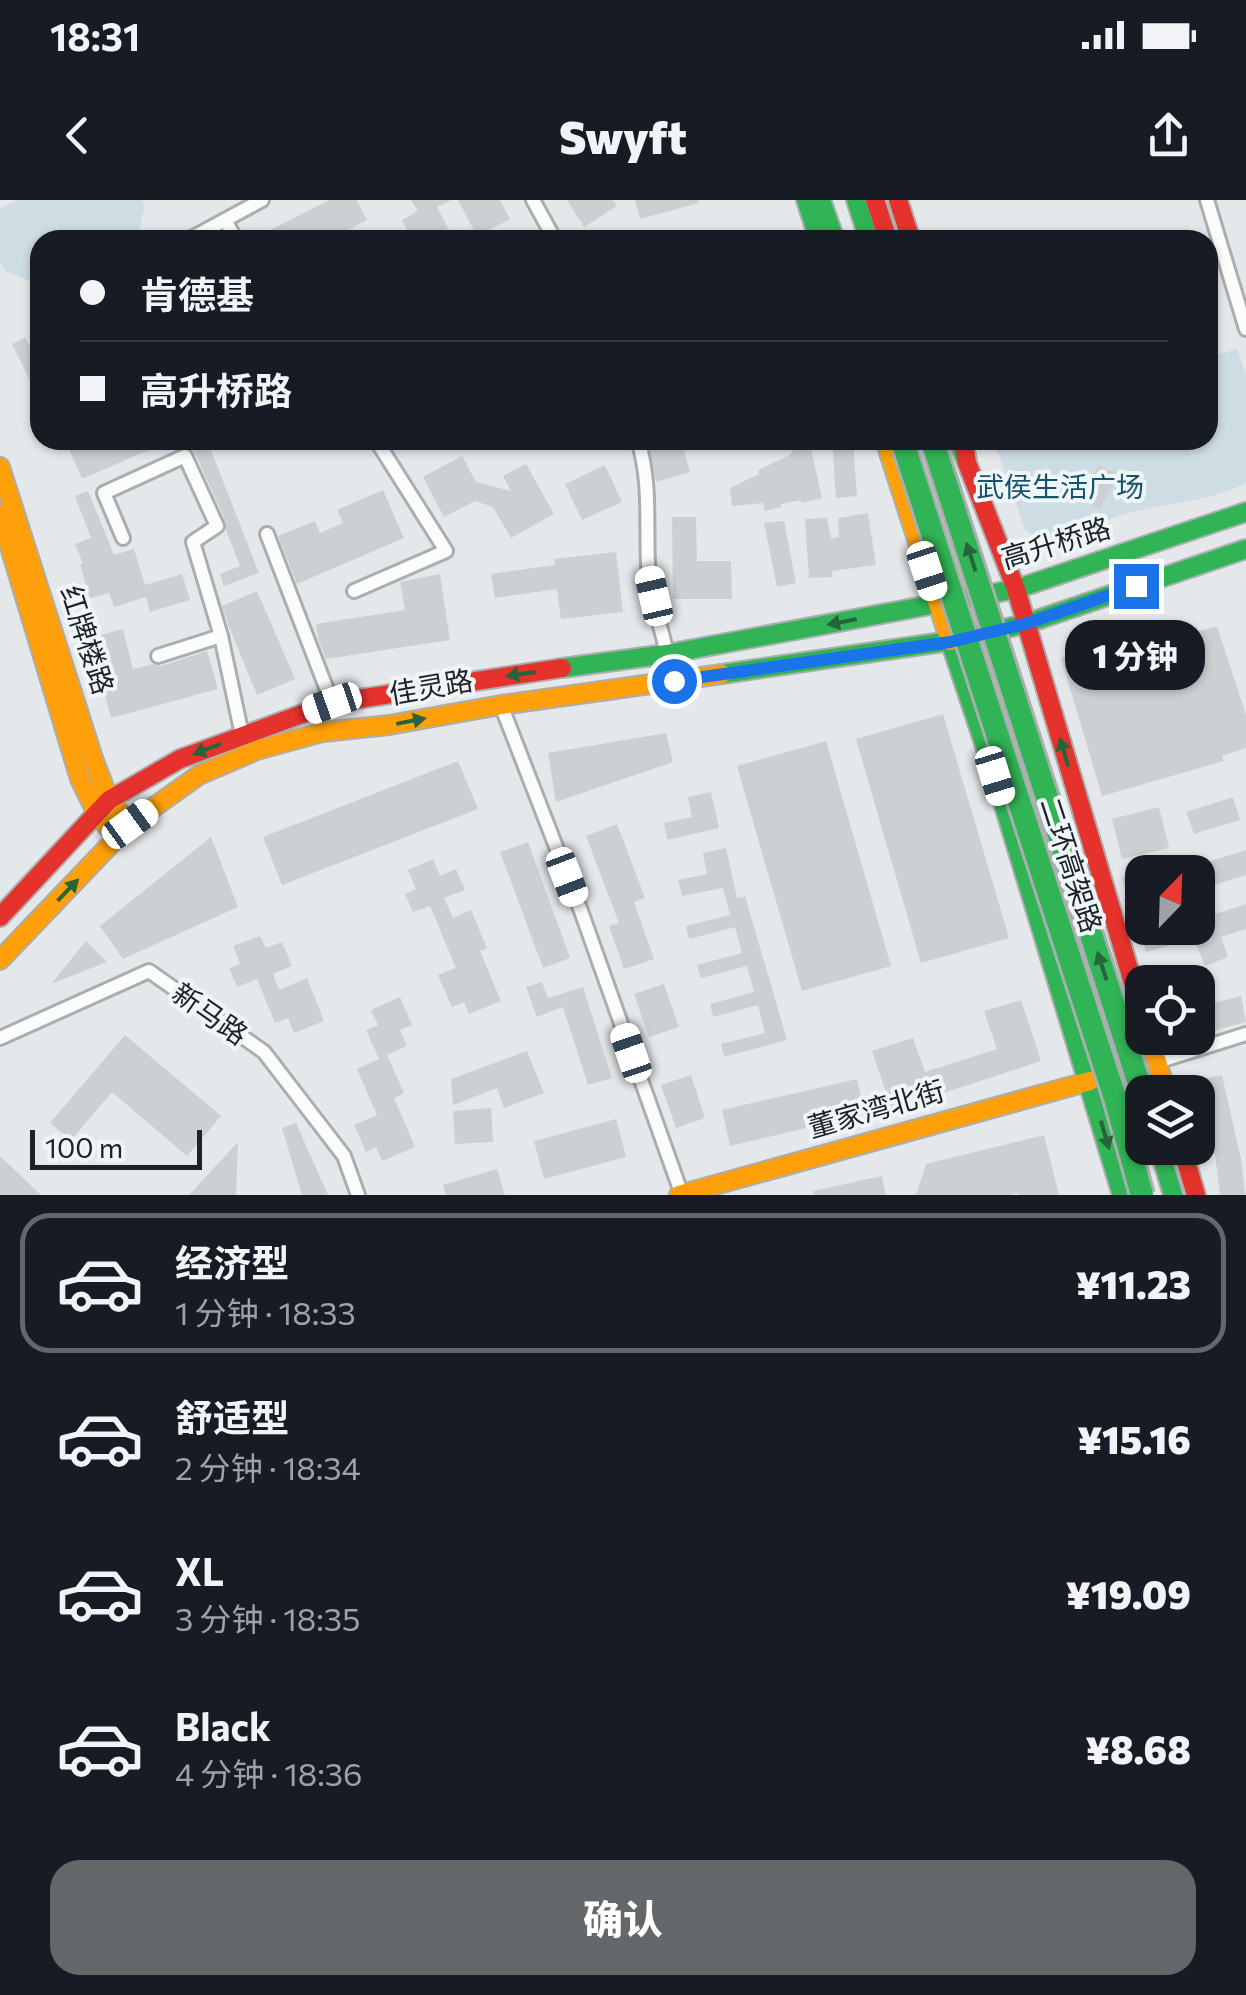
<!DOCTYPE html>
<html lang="zh">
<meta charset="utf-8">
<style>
:root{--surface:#171b24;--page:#242831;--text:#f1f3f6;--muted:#9ea1a6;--line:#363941;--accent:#646769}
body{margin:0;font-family:Commissioner,"Noto Sans SC",sans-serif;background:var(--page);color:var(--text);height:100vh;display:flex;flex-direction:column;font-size:38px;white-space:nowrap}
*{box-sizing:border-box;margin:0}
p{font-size:32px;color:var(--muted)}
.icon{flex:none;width:55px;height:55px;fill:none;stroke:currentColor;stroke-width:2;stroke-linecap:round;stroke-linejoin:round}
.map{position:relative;height:995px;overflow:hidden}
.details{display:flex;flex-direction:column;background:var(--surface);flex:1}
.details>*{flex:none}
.banner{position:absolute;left:30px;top:30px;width:1188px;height:220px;border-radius:30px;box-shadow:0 2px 8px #0004;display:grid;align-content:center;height:220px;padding:0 50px;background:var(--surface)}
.needle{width:65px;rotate:23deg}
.tools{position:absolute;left:1125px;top:655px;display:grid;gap:20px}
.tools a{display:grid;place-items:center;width:90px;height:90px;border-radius:20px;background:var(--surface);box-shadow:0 2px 8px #0004;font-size:50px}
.scale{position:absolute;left:30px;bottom:25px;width:172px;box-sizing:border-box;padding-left:10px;border:5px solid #1f2223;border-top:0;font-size:28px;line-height:35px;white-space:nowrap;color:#1f2223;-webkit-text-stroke:8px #eff6fa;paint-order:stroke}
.end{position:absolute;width:45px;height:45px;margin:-22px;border:12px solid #1a73e8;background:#fff;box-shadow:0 0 0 5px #fff}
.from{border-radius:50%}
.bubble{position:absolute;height:70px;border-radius:30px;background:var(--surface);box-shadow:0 2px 8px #0004;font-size:32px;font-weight:800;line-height:70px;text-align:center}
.car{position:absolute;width:30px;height:60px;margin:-30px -15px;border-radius:12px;box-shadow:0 0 8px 2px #0007;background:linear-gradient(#fff 24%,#345 0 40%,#fff 0 76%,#345 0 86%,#fff 0)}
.banner b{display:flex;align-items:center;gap:35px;height:95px;font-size:38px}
.banner b+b{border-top:2px solid var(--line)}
.banner i{width:25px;height:25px;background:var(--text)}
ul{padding:18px 0 0;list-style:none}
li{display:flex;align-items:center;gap:30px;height:140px;margin:0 20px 15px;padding:0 30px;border:5px solid transparent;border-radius:30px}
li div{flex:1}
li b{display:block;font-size:38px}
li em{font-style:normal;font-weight:800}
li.active{border-color:var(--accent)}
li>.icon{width:90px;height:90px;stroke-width:1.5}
.primary-button{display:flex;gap:20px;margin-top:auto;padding:20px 50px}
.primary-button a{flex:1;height:115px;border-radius:30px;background:var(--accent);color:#fff;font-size:40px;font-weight:800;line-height:115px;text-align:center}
.status{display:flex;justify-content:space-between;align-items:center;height:70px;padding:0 50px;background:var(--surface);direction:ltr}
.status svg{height:28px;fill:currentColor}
header{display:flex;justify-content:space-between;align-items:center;height:130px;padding:0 50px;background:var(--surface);font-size:45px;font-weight:800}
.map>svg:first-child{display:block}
.green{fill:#cedde4}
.building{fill:#cdd0d2}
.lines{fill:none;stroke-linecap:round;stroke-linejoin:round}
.street-casing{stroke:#abaeaf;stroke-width:18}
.fast-casing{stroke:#abaeaf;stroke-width:22}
.slow-casing{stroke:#abaeaf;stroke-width:22}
.jam-casing{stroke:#abaeaf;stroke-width:22}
.street{stroke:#fbfcfc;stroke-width:12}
.fast{stroke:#30b455;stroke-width:18}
.slow{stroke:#ff9f0a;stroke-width:18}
.jam{stroke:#e5322d;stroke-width:18}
.fast-bridge-casing{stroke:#abaeaf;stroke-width:28;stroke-linecap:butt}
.fast-bridge{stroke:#30b455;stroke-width:22}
.oneway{fill:#27643a}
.route{stroke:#1a73e8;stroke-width:12}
.labels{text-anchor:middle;stroke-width:8;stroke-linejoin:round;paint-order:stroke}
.park-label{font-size:28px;fill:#18536b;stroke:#eff6fa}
.street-label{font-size:28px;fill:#1f2223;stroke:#eff6fa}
</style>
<div class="status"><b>18:31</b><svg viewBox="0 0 49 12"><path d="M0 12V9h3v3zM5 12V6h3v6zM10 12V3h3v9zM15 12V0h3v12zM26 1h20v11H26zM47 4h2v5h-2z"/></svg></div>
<header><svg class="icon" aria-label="back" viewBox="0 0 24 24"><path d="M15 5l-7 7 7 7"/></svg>Swyft<svg class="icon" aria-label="share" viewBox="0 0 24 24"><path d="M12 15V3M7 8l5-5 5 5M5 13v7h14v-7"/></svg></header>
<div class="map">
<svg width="1246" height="995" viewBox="0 0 1246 995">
<rect width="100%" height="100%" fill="#e5e8ea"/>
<g class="green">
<path d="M17 0H142L145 6 137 36 128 40H40V85L5 71 0 61V9Z"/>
<path d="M1237 149 1246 175V283C1209 302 1165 303 1125 314 1098 322 1072 336 1043 341L1025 330 994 240H1208V157Z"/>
</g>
<g class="building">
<path d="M329 0H357L367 20 329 40H251Z"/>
<path d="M411 0H451L437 7 454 40H412L402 20 418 11Z"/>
<path d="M458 0H500L510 19 489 30 494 40H479Z"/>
<path d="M567 0H613L617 6 584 27Z"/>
<path d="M635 0H698L699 3 640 19Z"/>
<path d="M25 137 40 167V201L12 144Z"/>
<path d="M65 240H172L82 279Z"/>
<path d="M189 240H207L259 373 224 386 220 374 240 366 226 330V322Z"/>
<path d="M648 240H681L690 272 656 282Z"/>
<path d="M804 240H809L822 298 801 303V300L781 304V307L765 311 763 303 732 306 730 288 759 274 758 270 788 256Z"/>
<path d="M832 240H853L857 296 836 298Z"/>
<path d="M462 256 476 282 511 291 503 276 526 264 554 314 511 338 493 307 475 301 444 317 423 277Z"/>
<path d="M605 265 622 302 582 320 565 284Z"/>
<path d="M1098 265 1118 275 1100 309 1081 299Z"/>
<path d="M383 290 404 338 297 384 278 336 315 321 320 333 343 323 337 310Z"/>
<path d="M88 291 114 355 134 349 145 385 182 374 190 400 150 412 146 397 114 407 109 393 90 398 80 365 83 364 75 344 91 338 75 296Z"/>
<path d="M868 313 876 365 832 371V377L809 378 805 319 827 318 831 339 839 337 838 318Z"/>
<path d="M672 317H696L697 361H731L732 399H673Z"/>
<path d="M784 321 796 383 777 387 764 323Z"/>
<path d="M616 352 623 412 561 419 557 389 495 398 491 374 555 365 554 359Z"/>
<path d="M440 374 450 440 326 459 318 439 316 424 405 410 400 382Z"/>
<path d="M257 391 295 479 257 495 229 427 222 406Z"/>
<path d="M1183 423 1186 435 1217 426 1246 515V548L1222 556 1224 561 1102 596 1061 458Z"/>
<path d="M123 429 133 469 152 464 161 466 207 451 218 489 111 518 90 438Z"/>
<path d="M943 514 1009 738 921 763 856 539Z"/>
<path d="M666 533 673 562 556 602 548 553Z"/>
<path d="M826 541 891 766 802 791 737 566Z"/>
<path d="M458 561 478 609 282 685 263 637Z"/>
<path d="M711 592 719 628 667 640 664 623 692 617 688 597Z"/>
<path d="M1233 597 1240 620 1194 634 1186 612Z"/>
<path d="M1159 607 1169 648 1122 659 1112 619Z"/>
<path d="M617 624 645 698 634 702 654 759 624 769 609 726 619 723 586 636Z"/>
<path d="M211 637 238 707 123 759 100 726Z"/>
<path d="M528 642 570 758 543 768 500 652Z"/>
<path d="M726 648 737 698 745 696 787 840 724 857 721 844 765 833 758 805 713 817 710 804 754 792 747 766 701 778 697 765 742 753 735 727 689 739 686 726 730 715 723 688 682 696 678 680 707 674 703 653Z"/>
<path d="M1246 650V675L1211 686 1207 672H1182V670Z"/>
<path d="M433 659 440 676 456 669 465 690 444 698 453 718 471 710 487 748 480 751 501 801 469 814 464 802 452 807 438 775 456 768 430 706 413 712 405 694 416 689 408 670Z"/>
<path d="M1142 671V728H1162L1168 746 1146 752 1122 678Z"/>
<path d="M1207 701 1212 715 1246 704V729L1221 737 1228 757 1205 766 1190 728H1198V704Z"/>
<path d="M260 736 266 748 282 742 292 766 273 774 279 790 307 778 324 821 294 833 288 818 275 823 257 779 237 787 229 768 240 764 233 746Z"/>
<path d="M86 741 107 762 51 784Z"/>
<path d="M542 782 548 798 583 787 612 878 588 885 563 807 537 817 526 787Z"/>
<path d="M664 784 679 827 649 837 634 794Z"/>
<path d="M1241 796 1246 822 1198 835V807Z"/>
<path d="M400 797 412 825 400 830 407 846 387 855 404 893 394 898 415 947 382 961 376 947 366 952 354 925 377 915 357 869 379 859 366 830 378 825 371 810Z"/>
<path d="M1021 800 1041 861 892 910 872 851 913 838 925 872 997 849 984 811Z"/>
<path d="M125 835 221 916 187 956 112 892 71 940 50 923Z"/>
<path d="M527 851 544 893 504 908 497 888 453 905 451 879Z"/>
<path d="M691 875 705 918 676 928 661 885Z"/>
<path d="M1222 875 1242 964 1245 995H1220L1215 954H1211L1195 881Z"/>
<path d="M857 879 865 914 730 946 722 910Z"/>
<path d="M491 908 493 942 455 944 453 911Z"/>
<path d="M616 919 626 957 544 979 534 941Z"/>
<path d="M296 923 328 995H302L282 928Z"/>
<path d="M1044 935 1059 995H1019L1018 993 1009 995H916L926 964Z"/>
<path d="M238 942 236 995H189Z"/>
<path d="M0 956 41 995H0Z"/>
<path d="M497 969 505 995H446L443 985Z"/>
<path d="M882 976 886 995H814L813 991Z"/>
</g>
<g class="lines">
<g class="street-casing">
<g id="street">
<path d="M533 0 555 40"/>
<path d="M1207 0 1246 129"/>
<path d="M225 20 236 40"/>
<path d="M188 40 262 0"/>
<path d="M638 240C651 283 646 320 648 363 649 392 661 426 667 454"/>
<path d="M267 334 332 503"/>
<path d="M123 338 104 293 185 256 217 326 193 342 221 436 242 535"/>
<path d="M354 391 446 351 376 240"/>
<path d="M158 456 221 436"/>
<path d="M501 505 581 711 682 995"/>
<path d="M0 838 149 771 264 852 344 956 358 995"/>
<path d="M1157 862 1246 834"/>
</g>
</g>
<g class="fast-casing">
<g id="fast">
<path d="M806 0 819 40"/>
<path d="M821 0 835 40"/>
<path d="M856 0 869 40"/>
<path d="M958 240 967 263"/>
<path d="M950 441 995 576 1122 995"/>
<path d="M562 468 667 454 1016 389 1246 312"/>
<path d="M722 474 950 441 1025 424 1246 349"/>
<path d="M1159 948 1173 995"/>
</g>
</g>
<g class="slow-casing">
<g id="slow">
<path d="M885 240 938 404"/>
<path d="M0 267 94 561 109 600 130 624"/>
<path d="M0 314 80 579 97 614 117 638"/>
<path d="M938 404 950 441"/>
<path d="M0 760 130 624 199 575 257 550 323 532 389 525 501 505 722 474"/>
<path d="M1150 838 1166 892"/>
<path d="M679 995 1090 881"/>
</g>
</g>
<g class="jam-casing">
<g id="jam">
<path d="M875 0 888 40"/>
<path d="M898 0 911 40"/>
<path d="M965 250 967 263 1016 389 1142 813"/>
<path d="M0 717 109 600 180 559 332 503 562 468"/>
<path d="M1182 948 1196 995"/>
</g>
</g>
<use href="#street" class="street"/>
<use href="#fast" class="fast"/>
<use href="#slow" class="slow"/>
<use href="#jam" class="jam"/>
<g class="fast-bridge-casing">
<g id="fast-bridge">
<path d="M902 240 1115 898 1142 995"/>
<path d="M932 240 1142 893"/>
</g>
</g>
<use href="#fast-bridge" class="fast-bridge"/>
</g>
<defs><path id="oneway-solid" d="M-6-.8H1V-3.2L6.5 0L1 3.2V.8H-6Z" transform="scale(2.5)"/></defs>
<g class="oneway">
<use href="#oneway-solid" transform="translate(971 357) rotate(-108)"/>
<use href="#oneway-solid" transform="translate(842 422) rotate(169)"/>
<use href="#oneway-solid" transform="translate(521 474) rotate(172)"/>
<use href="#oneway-solid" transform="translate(411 521) rotate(-11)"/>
<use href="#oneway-solid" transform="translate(207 549) rotate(159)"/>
<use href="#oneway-solid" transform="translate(1064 552) rotate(-107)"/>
<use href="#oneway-solid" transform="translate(68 690) rotate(-46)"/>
<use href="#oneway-solid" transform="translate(1102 766) rotate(-108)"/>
<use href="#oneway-solid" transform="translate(1105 935) rotate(74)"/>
</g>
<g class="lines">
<path class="route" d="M674 481 950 442 1025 424 1136 386"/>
</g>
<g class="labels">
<g class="park-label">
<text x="1060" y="297">武侯生活广场</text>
</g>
<g class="street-label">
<text transform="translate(1056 343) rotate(-17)" y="10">高升桥路</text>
<text transform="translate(87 440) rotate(72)" y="10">红牌楼路</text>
<text transform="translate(431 487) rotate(-10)" y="10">佳灵路</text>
<text transform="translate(1071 665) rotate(72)" y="10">二环高架路</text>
<text transform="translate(210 814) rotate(35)" y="10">新马路</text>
<text transform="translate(876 909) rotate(-16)" y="10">董家湾北街</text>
</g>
</g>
</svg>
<div class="tools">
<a><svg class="needle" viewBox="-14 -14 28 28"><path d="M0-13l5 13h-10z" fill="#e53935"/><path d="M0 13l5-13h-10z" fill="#9ea1a6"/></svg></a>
<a><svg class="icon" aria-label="locate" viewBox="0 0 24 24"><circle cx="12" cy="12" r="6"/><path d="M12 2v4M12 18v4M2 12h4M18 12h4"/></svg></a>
<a><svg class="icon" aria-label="layers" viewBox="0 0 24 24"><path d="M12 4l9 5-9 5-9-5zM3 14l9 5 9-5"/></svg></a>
</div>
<div class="scale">100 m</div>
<i class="end from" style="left:674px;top:481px"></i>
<i class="end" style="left:1136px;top:386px"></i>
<div class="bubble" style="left:1065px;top:420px;width:140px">1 分钟</div>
<i class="car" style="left:927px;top:371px;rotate:162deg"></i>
<i class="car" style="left:654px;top:396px;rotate:347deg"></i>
<i class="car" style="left:332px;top:503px;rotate:251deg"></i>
<i class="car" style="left:995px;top:576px;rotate:163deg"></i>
<i class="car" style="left:130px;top:624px;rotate:54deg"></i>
<i class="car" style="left:567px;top:677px;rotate:159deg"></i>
<i class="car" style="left:631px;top:853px;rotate:341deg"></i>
<div class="banner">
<b><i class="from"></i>肯德基</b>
<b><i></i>高升桥路</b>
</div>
</div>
<section class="details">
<ul>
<li class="active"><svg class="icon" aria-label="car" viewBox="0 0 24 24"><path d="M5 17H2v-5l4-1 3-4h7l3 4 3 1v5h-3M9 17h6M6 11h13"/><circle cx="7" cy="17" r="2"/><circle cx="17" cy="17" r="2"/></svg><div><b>经济型</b><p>1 分钟 · 18:33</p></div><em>¥11.23</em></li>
<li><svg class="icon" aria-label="car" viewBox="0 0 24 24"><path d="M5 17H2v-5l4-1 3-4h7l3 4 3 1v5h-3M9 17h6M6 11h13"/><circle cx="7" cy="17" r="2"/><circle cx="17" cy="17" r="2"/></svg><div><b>舒适型</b><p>2 分钟 · 18:34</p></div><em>¥15.16</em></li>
<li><svg class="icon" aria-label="car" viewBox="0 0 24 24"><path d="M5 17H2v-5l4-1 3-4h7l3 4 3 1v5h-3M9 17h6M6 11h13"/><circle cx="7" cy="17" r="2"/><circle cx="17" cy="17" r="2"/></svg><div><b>XL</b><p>3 分钟 · 18:35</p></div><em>¥19.09</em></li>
<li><svg class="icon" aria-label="car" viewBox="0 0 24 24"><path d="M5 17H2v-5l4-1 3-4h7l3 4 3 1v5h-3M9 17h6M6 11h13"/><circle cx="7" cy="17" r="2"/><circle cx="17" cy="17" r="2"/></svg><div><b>Black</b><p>4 分钟 · 18:36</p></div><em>¥8.68</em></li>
</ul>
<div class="primary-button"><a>确认</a></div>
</section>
